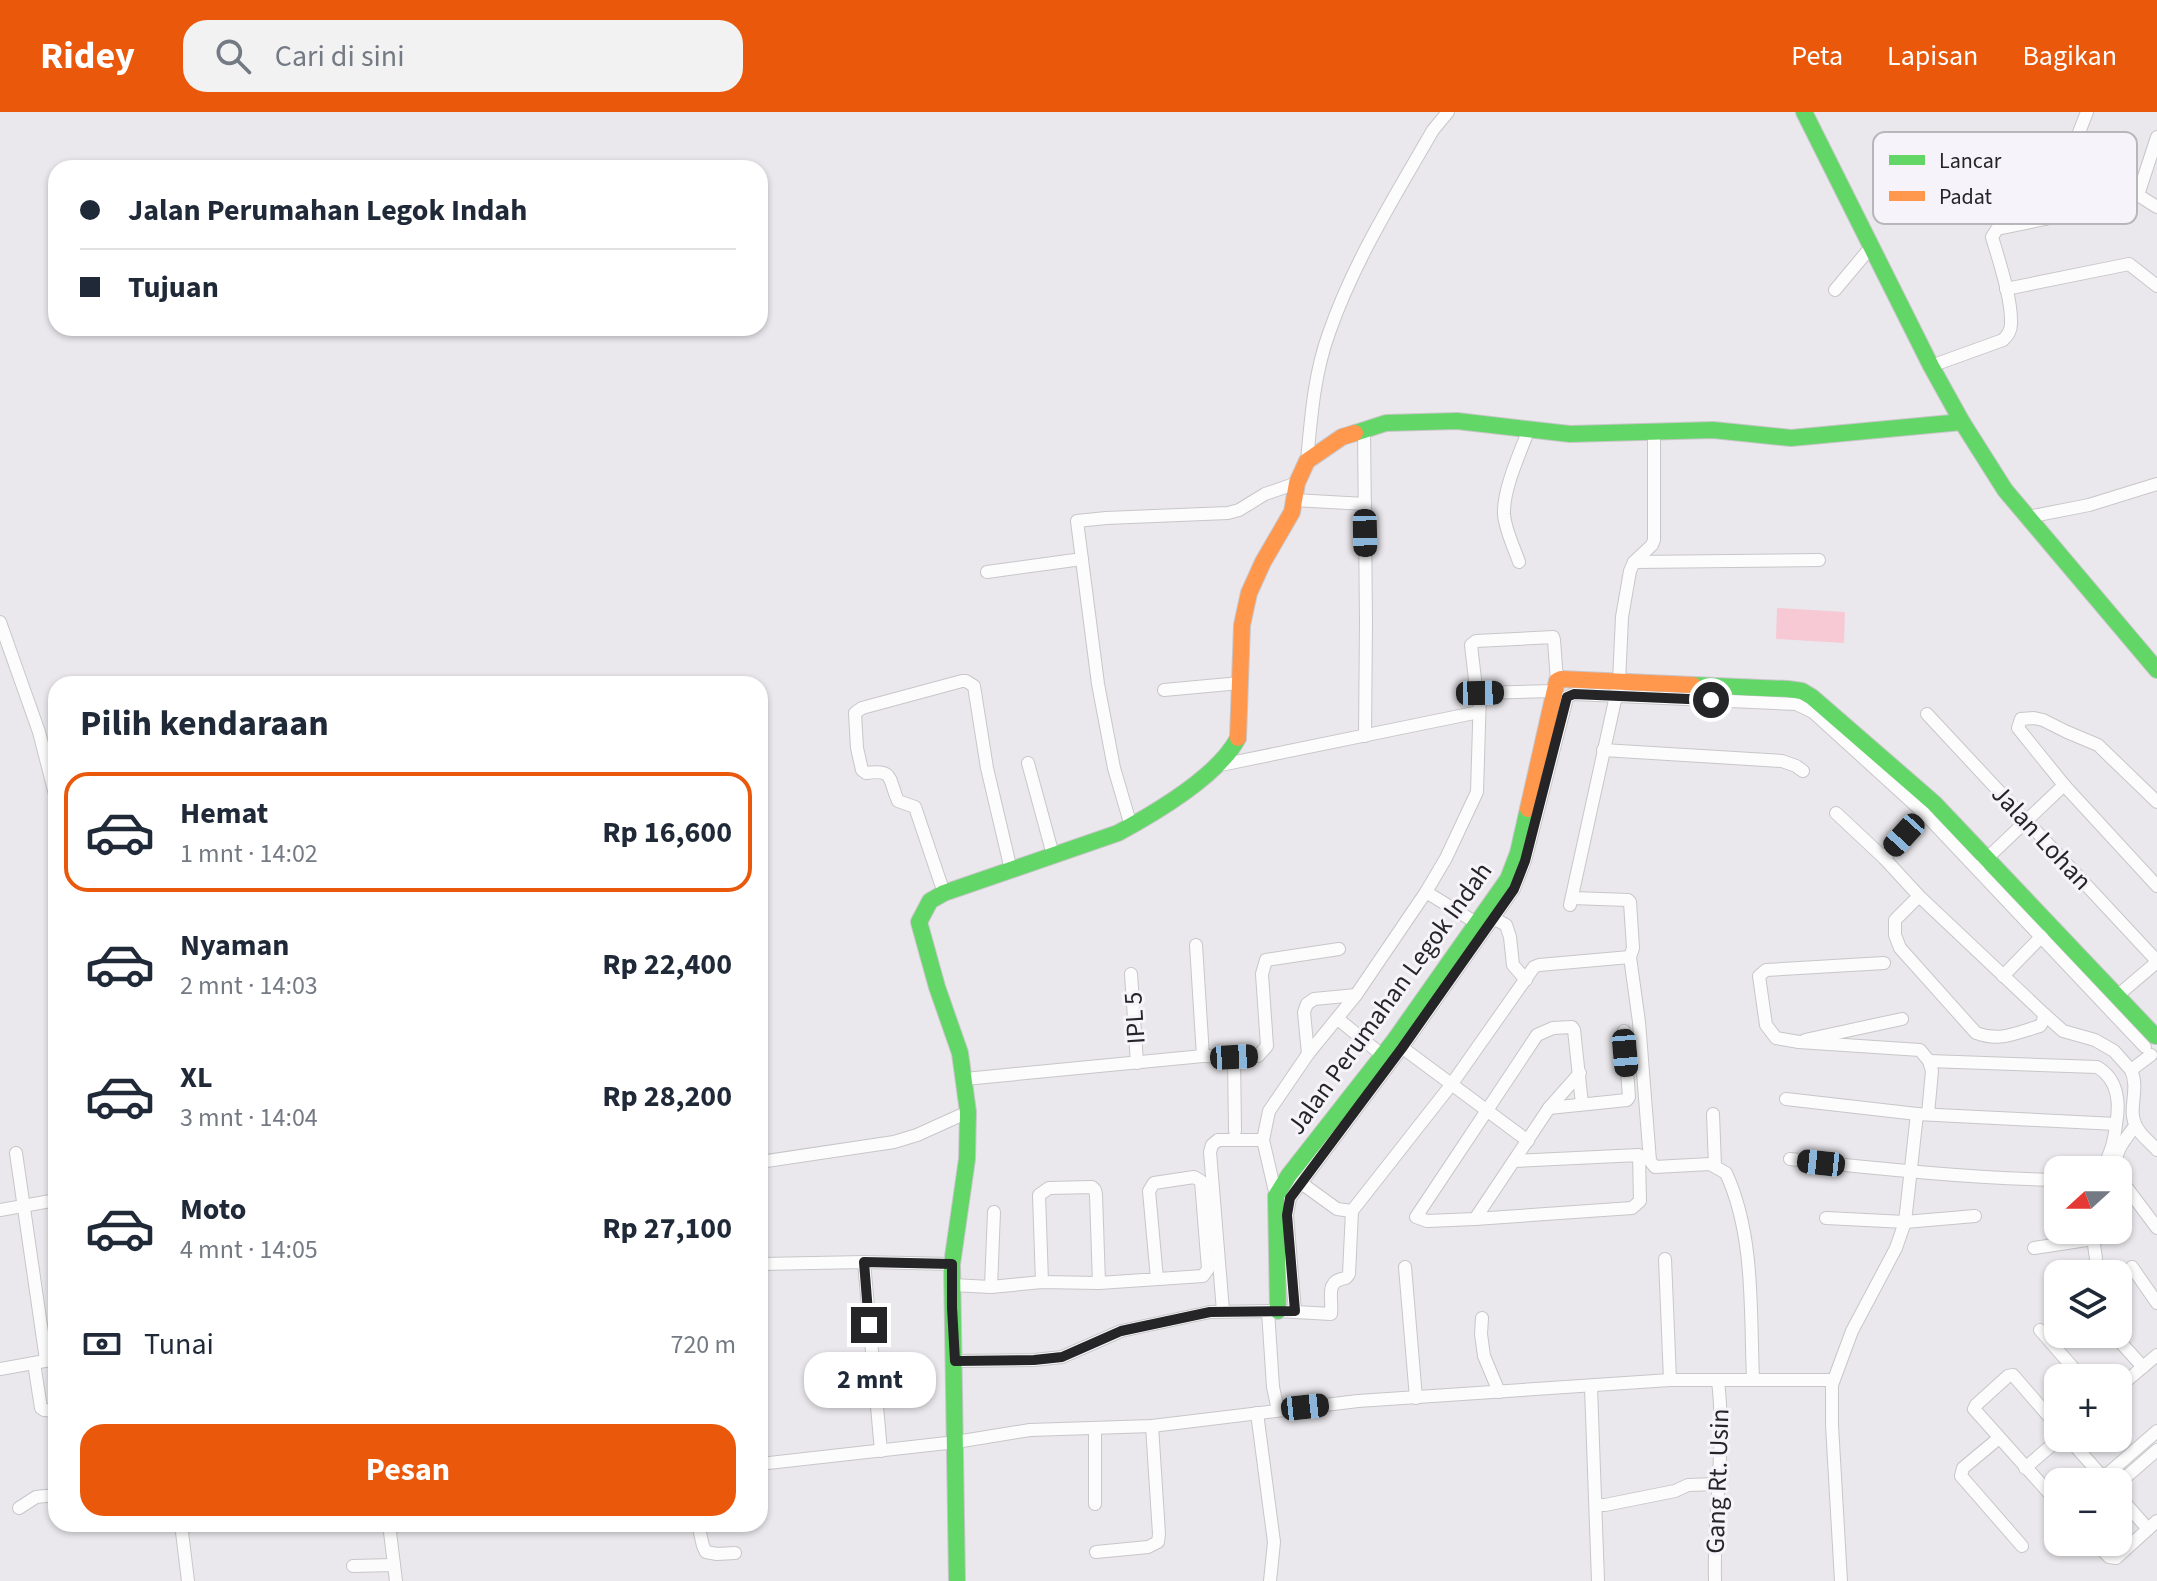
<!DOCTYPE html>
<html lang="id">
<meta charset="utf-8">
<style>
:root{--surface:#fff;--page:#f2f2f3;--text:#1f2937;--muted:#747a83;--line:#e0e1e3;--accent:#ea580c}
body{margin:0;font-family:"Source Sans 3",sans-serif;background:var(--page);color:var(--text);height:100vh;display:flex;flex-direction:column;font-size:30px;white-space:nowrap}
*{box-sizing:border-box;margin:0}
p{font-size:26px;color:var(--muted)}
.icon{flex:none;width:44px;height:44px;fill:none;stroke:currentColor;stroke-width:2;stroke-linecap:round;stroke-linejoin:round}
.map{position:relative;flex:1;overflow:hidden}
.drawer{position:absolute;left:48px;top:564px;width:720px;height:856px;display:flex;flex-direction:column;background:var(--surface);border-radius:24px;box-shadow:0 2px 6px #0004}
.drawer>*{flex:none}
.hud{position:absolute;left:48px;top:48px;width:720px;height:176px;border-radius:24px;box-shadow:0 2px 6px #0004;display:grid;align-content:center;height:176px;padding:0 32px;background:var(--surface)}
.needle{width:52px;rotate:249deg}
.fabs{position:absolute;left:2044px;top:1044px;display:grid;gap:16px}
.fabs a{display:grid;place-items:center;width:88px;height:88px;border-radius:16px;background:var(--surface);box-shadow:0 2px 6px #0004;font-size:40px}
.end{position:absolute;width:36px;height:36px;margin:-18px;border:10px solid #252427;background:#fff;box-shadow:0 0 0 4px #fff}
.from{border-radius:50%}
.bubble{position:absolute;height:56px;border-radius:24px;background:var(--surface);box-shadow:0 2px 6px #0004;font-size:26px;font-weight:700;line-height:56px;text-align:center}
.car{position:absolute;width:24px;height:48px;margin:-24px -12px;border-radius:10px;box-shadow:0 0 6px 2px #0007;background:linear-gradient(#222 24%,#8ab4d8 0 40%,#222 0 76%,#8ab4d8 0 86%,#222 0)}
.hud b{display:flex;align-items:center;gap:28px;height:76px;font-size:30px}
.hud b+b{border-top:2px solid var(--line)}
.hud i{width:20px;height:20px;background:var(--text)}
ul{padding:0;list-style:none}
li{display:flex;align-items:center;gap:24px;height:120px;margin:0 16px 12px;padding:0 16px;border:4px solid transparent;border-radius:24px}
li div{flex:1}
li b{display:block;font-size:30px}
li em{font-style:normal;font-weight:700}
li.on{border-color:var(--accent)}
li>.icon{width:72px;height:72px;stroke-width:1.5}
h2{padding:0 32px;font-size:36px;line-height:96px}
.pay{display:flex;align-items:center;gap:20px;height:88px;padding:0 32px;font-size:30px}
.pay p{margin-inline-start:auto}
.primary-button{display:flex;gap:16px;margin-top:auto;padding:16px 32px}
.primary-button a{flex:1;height:92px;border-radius:24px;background:var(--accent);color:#fff;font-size:32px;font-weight:700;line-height:92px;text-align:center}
header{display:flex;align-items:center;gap:48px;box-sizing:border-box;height:112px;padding:0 40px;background:var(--accent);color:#fff}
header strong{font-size:38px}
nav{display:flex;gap:44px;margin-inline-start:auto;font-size:28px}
.search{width:560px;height:72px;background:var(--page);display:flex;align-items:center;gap:20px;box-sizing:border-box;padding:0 28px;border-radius:24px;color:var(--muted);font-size:30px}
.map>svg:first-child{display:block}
.green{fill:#f6c9d5}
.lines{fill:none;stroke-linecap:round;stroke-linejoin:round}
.street-casing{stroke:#c8c6c9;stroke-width:14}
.fast-casing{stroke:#c8c6c9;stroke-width:18}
.slow-casing{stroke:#c8c6c9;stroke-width:18}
.street{stroke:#fcfcfc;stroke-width:12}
.fast{stroke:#63d668;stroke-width:16}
.slow{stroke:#ff974d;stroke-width:16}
.route{stroke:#252427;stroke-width:10}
.labels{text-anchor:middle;stroke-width:6;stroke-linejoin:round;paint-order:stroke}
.street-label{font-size:26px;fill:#252427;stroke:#f7f3fb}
.key{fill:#f7f3fb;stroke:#b8b5bb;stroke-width:2}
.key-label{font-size:22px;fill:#252427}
</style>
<header>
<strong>Ridey</strong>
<div class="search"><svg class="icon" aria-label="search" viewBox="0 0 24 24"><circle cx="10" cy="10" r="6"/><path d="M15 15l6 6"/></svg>Cari di sini</div>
<nav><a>Peta</a><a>Lapisan</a><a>Bagikan</a></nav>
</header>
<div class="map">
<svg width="2157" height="1469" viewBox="0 0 2157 1469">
<rect width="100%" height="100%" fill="#eae8ec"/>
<path class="green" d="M1777 496 1845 500 1844 531 1776 527Z"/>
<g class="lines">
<g class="street-casing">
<g id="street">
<path d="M2138 83 2157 25"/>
<path d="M2045 107 2087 0"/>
<path d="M2006 177 2129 152 2157 174"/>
<path d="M1835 178 1871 135"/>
<path d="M1931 254 2003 228C2008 223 2011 219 2011 212 2012 187 1999 149 1992 125L1997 117 2045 107 2138 83 2157 95"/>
<path d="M1364 317 1366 509 1365 624"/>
<path d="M1307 349C1311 306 1314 262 1329 221 1354 149 1395 84 1433 18L1448 0"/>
<path d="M1294 388 1365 392"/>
<path d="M2028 405 2089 393 2157 372"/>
<path d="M1519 450C1514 435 1505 418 1504 402 1503 377 1520 341 1529 317"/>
<path d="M1634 450 1819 448"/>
<path d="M987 460 1082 447"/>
<path d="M0 510 39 620 56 686"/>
<path d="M1164 578 1240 571"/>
<path d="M1480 581 1554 579"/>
<path d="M1927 602 2157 849"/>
<path d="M1603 638 1782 649 1796 654 1803 659"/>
<path d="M1028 651 1053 743"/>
<path d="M1216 654 1479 600"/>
<path d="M2157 690 2098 633 2067 620 2043 608 2034 606 2021 607 2018 616 2064 673 2157 774"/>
<path d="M1836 701 1884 746 1919 784 2044 902 2043 909 2040 914C2016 921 2000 930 1976 921L1900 836 1895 823V808L1919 784"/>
<path d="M1131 714 1114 656 1098 572 1077 409 1106 406 1228 401 1239 398 1265 382 1297 371"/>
<path d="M1884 746 1924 701"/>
<path d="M1982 751 2064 673"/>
<path d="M1426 780 1483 815"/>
<path d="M944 781 915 695 898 689C888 667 895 657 866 661L862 658 857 636 855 601 862 596 962 569H966L974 574 987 656 1011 758"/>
<path d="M1572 786 1628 788 1630 790 1633 836 1630 845 1639 910 1650 1049 1655 1055 1710 1052 1726 1061C1755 1124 1750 1200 1753 1267"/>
<path d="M1570 793 1619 570 1622 505 1630 459 1634 450 1652 433 1654 428V318"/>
<path d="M1493 806 1506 813 1510 825 1513 853 1526 868"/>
<path d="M1196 833 1203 944 1234 945 1235 1019"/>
<path d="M1884 851 1766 858 1759 864 1766 913 1776 926 1799 930 1920 938 1929 949 1932 959 1928 1002"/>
<path d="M1131 862 1137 951"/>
<path d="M2003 864 2042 824"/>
<path d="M2117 884 2157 850"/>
<path d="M2044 902 2063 919 2095 928 2114 939 2131 958"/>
<path d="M1338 907 1382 943"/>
<path d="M1805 928 1902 907"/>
<path d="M1396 931 1528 1029"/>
<path d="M1308 942 1304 900 1307 892 1314 887 1356 883"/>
<path d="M2151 943 2131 958C2140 978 2127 997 2136 1014 2140 1023 2151 1031 2157 1038"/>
<path d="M1234 945 1258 944 1267 934 1262 862 1266 848 1339 837"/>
<path d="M1929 949 2097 955C2118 967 2120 991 2116 1012"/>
<path d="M965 967 1203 944"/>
<path d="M1786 987 1917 1002 2116 1012C2114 1030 2111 1043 2101 1058"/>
<path d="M1549 996 1627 988 1629 985 1624 919"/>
<path d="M1713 1002 1715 1054"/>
<path d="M16 1041 46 1248"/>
<path d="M1790 1047C1880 1057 1968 1066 2058 1068"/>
<path d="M1514 1049 1639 1043 1640 1089 1632 1096 1475 1107 1427 1109 1416 1105 1537 923 1553 916 1572 915 1574 918 1582 992"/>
<path d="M760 1050 894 1030 917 1023 968 1000"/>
<path d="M2116 1058C2114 1039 2124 1029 2135 1014"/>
<path d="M2118 1064 2157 1116"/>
<path d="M1297 1068 1337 1097 1352 1099"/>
<path d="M1278 1086 1276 1084 1263 1028 1269 999 1308 942 1356 883 1426 780 1446 746 1477 680 1480 581 1476 576 1471 533 1476 529 1553 525 1554 528 1557 569"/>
<path d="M0 1098 56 1088"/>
<path d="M1826 1106 1905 1110 1975 1104"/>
<path d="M1475 1107 1549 996 1580 961"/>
<path d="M2092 1118 2096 1147"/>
<path d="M2034 1136 2093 1127"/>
<path d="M1665 1147 1670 1268"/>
<path d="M864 1150 881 1339"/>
<path d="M760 1152 864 1150 952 1152"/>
<path d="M1405 1155 1416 1286"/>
<path d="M2132 1155 2157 1191"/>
<path d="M1042 1170 1039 1083 1049 1076 1092 1075 1095 1078 1096 1083 1099 1171"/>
<path d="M952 1173 991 1175 1042 1170 1099 1171 1203 1164 1208 1157 1201 1069 1194 1065 1154 1071 1149 1079 1157 1167"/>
<path d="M991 1175 994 1100"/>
<path d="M1223 1199 1210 1040 1212 1033 1218 1028H1263"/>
<path d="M1268 1199 1273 1275 1278 1298"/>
<path d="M1295 1199 1287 1103 1290 1086 1402 936 1514 777 1525 749 1566 590 1567 585 1574 582 1796 592 1813 600 1924 701 2145 935"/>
<path d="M1482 1206 1481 1222 1484 1244 1499 1280"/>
<path d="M2040 1218 2082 1266"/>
<path d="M2113 1222 2143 1255"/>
<path d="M955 1249 1034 1248 1062 1245 1121 1219 1210 1200 1278 1199 1331 1202C1333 1185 1324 1169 1346 1166L1349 1162 1352 1099 1451 973 1534 855 1539 853 1630 845"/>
<path d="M34 1251 41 1296 44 1298 56 1299"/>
<path d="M0 1257 56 1247"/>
<path d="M1591 1275 1598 1469"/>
<path d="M2118 1276 2157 1243"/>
<path d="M1257 1301 1274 1430 1270 1469"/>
<path d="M2058 1315 2013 1263 2008 1264 1976 1293 1974 1297 2058 1391"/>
<path d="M1999 1326 1963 1356 1961 1364 2022 1434"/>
<path d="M2068 1326 2107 1370"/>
<path d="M760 1352 956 1330 1030 1318 1152 1314 1358 1289 1670 1268H1833"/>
<path d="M2025 1356 2060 1326"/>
<path d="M2103 1366 2157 1319"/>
<path d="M2118 1372 2157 1338"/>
<path d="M2118 1383 2148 1417"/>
<path d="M1095 1392V1316"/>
<path d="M1596 1393H1605L1675 1379 1688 1373 1717 1372"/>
<path d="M19 1396 36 1385 56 1383"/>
<path d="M181 1412 188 1469"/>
<path d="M389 1412 396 1469"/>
<path d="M698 1412 703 1434 706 1440 717 1442 735 1441"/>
<path d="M2095 1430 2109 1445 2116 1446 2157 1409"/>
<path d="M1096 1440 1148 1435 1158 1430 1159 1422 1152 1314"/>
<path d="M353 1454 394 1453"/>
<path d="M1715 1469C1713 1402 1726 1335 1718 1269"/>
<path d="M1841 1469 1832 1313V1273L1852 1219 1896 1136 1905 1110 1917 1002"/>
</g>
</g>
<g class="fast-casing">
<g id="fast">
<path d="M1804 0 1931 254 1962 310 2005 378 2157 558"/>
<path d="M1355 321 1386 311 1457 309 1570 322 1713 318 1791 326 1962 310"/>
<path d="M1693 573 1788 577 1802 579 1812 585 1934 691 2155 924"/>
<path d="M1278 1199 1276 1084 1289 1063 1394 929 1508 767 1518 741 1528 697"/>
<path d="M957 1469 952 1152 967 1047 968 1000 960 941 937 875 919 810 930 789 944 781 1118 721C1155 701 1219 663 1238 626"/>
</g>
</g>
<g class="slow-casing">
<g id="slow">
<path d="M1238 626 1242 513 1249 481 1263 450 1292 400 1297 371 1307 349 1342 325 1355 321"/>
<path d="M1528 697 1557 569 1561 567 1693 573"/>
</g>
</g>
<use href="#street" class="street"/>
<use href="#fast" class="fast"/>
<use href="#slow" class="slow"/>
</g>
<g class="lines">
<path class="route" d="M869 1213 864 1150 952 1152V1195L955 1249 1034 1248 1062 1245 1121 1219 1210 1200 1295 1199 1287 1103 1290 1086 1402 936 1514 777 1525 749 1567 585 1574 582 1711 588"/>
</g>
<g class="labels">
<g class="street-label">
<text transform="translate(2042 725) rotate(47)" y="9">Jalan Lohan</text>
<text transform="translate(1389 886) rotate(-54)" y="9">Jalan Perumahan Legok Indah</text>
<text transform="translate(1134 906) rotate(-94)" y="9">IPL 5</text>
<text transform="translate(1717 1369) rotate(-88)" y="9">Gang Rt. Usin</text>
</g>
</g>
<rect x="1873" y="20" width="264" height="92" rx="12" class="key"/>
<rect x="1889" y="43" width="36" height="10" fill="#63d668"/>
<rect x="1889" y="79" width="36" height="10" fill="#ff974d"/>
<g class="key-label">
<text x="1939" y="56">Lancar</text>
<text x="1939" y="92">Padat</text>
</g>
</svg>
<div class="fabs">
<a><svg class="needle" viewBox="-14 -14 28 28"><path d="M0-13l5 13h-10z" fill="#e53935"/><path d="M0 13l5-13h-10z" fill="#747a83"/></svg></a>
<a><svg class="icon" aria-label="layers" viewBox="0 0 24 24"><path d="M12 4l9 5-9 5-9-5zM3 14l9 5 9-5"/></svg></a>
<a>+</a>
<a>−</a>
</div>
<i class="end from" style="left:1711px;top:588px"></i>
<i class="end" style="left:869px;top:1213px"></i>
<div class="bubble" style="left:804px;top:1240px;width:132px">2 mnt</div>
<i class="car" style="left:1365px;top:421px;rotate:179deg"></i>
<i class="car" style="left:1480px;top:581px;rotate:89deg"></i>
<i class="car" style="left:1904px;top:723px;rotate:222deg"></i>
<i class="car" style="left:1625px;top:941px;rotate:175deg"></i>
<i class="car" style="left:1234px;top:945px;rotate:87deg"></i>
<i class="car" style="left:1821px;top:1051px;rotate:276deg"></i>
<i class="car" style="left:1305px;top:1295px;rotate:84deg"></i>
<div class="hud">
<b><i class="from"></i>Jalan Perumahan Legok Indah</b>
<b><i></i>Tujuan</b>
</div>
<section class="drawer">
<h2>Pilih kendaraan</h2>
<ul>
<li class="on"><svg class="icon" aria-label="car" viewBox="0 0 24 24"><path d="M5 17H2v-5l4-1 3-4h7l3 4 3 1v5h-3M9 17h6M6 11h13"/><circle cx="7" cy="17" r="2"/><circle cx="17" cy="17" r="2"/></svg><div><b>Hemat</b><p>1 mnt · 14:02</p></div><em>Rp 16,600</em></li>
<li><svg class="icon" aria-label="car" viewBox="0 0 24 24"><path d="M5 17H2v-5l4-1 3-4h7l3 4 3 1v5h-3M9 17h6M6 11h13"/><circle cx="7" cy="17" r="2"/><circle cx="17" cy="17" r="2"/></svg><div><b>Nyaman</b><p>2 mnt · 14:03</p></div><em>Rp 22,400</em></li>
<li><svg class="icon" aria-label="car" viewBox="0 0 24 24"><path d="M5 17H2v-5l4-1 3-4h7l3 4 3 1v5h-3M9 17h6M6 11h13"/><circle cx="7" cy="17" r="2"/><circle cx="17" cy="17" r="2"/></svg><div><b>XL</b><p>3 mnt · 14:04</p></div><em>Rp 28,200</em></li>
<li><svg class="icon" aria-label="car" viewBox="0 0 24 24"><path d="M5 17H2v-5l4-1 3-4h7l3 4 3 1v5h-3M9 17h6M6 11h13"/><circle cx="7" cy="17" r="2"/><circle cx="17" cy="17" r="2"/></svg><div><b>Moto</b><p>4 mnt · 14:05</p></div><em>Rp 27,100</em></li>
</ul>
<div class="pay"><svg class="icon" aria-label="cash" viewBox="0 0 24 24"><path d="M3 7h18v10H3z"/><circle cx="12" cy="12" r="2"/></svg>Tunai<p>720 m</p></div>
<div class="primary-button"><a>Pesan</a></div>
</section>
</div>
